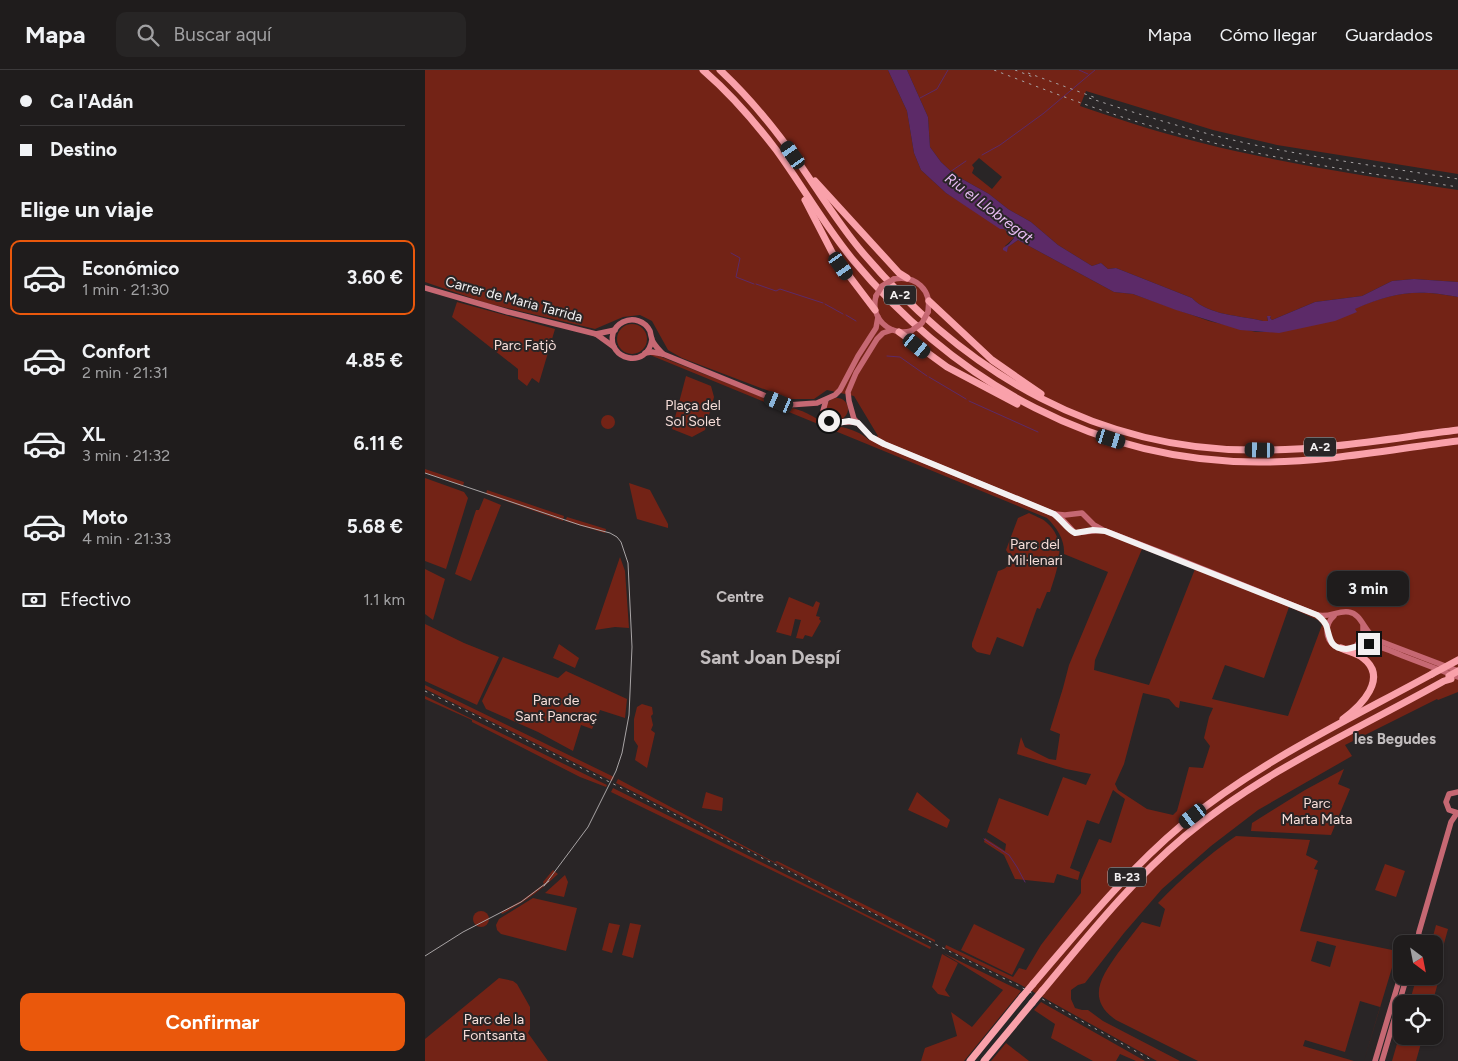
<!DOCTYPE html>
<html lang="es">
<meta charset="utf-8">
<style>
:root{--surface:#1f1c1c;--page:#272525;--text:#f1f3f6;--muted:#a1a1a3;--line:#3c3a3b;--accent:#ea580c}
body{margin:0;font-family:Figtree,sans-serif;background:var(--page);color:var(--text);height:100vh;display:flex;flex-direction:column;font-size:19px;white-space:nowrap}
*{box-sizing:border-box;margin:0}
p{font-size:16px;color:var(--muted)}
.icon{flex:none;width:28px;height:28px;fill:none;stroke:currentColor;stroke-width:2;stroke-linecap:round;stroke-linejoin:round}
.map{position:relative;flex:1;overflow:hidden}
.sheet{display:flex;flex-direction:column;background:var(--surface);width:425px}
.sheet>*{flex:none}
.banner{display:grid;align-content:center;height:110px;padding:0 20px;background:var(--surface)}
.needle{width:32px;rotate:148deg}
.fabs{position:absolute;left:968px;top:865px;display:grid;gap:10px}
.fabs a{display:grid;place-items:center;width:50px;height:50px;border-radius:10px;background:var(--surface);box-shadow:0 1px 4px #0004,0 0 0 1px var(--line);font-size:25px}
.end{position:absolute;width:22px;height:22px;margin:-11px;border:6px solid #f3f0f1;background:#111;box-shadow:0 0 0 2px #111}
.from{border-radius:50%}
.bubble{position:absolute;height:35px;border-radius:10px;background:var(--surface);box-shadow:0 1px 4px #0004,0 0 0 1px var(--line);font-size:16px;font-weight:700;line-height:35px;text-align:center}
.car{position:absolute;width:15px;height:30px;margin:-15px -8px;border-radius:6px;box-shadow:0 0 4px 1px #0007;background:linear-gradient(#222 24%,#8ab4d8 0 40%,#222 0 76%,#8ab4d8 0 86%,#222 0)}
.banner b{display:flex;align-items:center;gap:18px;height:48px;font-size:19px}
.banner b+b{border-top:1px solid var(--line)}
.banner i{width:12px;height:12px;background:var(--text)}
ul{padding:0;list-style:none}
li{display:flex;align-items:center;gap:15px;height:75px;margin:0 10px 8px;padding:0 10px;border:2px solid transparent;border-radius:10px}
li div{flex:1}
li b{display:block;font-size:19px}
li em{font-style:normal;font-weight:700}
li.selected{border-color:var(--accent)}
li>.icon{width:45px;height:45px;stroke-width:1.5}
h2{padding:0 20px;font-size:22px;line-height:60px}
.pay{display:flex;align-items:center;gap:12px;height:55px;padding:0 20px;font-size:19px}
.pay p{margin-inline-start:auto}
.button{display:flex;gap:10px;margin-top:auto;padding:10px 20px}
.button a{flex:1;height:58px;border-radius:10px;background:var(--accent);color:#fff;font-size:20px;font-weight:700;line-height:58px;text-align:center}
header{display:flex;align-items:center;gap:30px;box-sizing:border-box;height:70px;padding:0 25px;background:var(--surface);border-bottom:1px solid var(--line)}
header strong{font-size:24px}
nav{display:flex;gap:28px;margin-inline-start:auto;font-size:18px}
.search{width:350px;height:45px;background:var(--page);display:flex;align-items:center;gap:12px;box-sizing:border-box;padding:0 18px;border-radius:10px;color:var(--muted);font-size:19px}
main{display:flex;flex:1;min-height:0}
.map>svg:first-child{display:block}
.green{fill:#732316;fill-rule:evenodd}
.water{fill:#5c2a68}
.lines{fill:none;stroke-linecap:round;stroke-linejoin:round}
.stream{stroke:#5c2a68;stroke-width:1}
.secondary{stroke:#c66873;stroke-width:5.5}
.highway{stroke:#f9a1aa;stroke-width:7}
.tram{stroke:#a8a4a5;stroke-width:1}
.rail{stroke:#a8a4a5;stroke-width:1;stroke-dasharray:2.5 5;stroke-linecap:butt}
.secondary-bridge{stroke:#c66873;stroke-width:5.5}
.highway-bridge{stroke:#f9a1aa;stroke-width:7}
.route{stroke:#f3f0f1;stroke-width:6}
.labels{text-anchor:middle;stroke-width:4;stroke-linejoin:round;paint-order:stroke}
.shield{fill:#292526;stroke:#b6b3b4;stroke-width:1}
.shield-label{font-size:12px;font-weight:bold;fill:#f3f0f1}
.street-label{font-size:14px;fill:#f3f0f1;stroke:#292526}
.park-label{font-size:14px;fill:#f7ded9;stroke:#292526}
.water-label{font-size:15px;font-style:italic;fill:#e9bdf4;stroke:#292526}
.neighbourhood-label{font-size:15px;font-weight:bold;fill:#c2bdbe;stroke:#292526}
.district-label{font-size:19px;font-weight:bold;fill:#c2bdbe;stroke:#292526}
</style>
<header>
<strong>Mapa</strong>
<div class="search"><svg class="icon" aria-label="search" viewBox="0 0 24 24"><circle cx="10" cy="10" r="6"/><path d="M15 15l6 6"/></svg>Buscar aquí</div>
<nav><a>Mapa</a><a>Cómo llegar</a><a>Guardados</a></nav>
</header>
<main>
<section class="sheet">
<div class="banner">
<b><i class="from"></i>Ca l'Adán</b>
<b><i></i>Destino</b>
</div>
<h2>Elige un viaje</h2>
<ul>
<li class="selected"><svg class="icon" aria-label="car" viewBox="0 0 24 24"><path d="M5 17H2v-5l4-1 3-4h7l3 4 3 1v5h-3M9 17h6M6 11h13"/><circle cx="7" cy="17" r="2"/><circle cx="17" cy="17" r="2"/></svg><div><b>Económico</b><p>1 min · 21:30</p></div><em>3.60 €</em></li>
<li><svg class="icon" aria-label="car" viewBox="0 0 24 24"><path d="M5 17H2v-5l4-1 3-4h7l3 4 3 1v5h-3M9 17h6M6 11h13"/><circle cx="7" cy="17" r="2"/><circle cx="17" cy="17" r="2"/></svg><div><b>Confort</b><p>2 min · 21:31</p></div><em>4.85 €</em></li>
<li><svg class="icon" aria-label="car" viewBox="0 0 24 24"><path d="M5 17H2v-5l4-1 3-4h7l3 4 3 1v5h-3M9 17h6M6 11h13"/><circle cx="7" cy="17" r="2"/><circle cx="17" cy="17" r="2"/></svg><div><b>XL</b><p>3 min · 21:32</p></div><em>6.11 €</em></li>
<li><svg class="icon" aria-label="car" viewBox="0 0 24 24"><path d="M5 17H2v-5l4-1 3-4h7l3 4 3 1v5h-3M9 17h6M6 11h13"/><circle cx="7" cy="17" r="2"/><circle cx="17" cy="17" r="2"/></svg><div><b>Moto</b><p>4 min · 21:33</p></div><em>5.68 €</em></li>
</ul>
<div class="pay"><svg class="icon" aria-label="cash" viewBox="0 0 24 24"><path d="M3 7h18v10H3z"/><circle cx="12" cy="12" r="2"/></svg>Efectivo<p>1.1 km</p></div>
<div class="button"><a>Confirmar</a></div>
</section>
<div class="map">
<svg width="1033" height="991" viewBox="0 0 1033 991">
<rect width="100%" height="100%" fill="#292526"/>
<g class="green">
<path d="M0 0H463L482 41 489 83 496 100 521 123 579 159 589 168 580 176 582 181 583 177 593 170 689 222 708 224 784 251 831 262H842L931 242 929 239C968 222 991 219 1033 227V622L1013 630 1012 629 920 675 927 686 833 740 786 776 737 819 699 863 660 913 653 915 646 920V929L650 938 657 940H663L678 951 755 991H732L596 915 520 878 521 875 588 907 594 898 601 900 616 875 656 823V810L674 769 686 773 700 729 688 720 674 754 662 750 645 798 655 802 653 810 632 804 629 813 590 809 579 785 559 772 560 768 580 781 581 774 562 762 574 728 623 746 638 707 661 715 666 704 641 699 592 684 596 667 600 677 624 689 631 690 635 664 625 660 638 618 644 595 683 502 639 484C640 470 632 458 622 448L225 285 229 284 362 337C383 341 387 347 405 356 408 358 412 357 416 357 427 359 436 363 444 370L453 366 429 326 402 320 389 329H365L257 288 243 280 227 251 215 245 198 247 170 259 61 233 0 212ZM717 479 770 499 724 615 669 600 670 590ZM864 537 893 550 897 555 863 646 787 629 800 595 839 608ZM718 623 744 629 751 637 754 638 755 631 788 638 784 647 779 668 785 676 778 698 764 697 752 741 748 745 722 739 693 720 690 714 699 694Z"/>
<path d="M482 0H1033V104L852 75 788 60 661 21 655 36C671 42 689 47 706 53 812 87 923 103 1033 120V212L989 209 967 211 937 226 890 232 847 250 845 248 846 246H842L843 251H838C815 245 784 246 767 228L691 198 683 199 676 193 667 196 633 175 606 152 583 139 564 124 530 105 516 92 505 77 503 47ZM554 88 577 107 567 119 547 103 549 98 547 95Z"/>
<path d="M32 232 130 259 114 313 107 308 102 316 93 309V299L27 247Z"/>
<circle cx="207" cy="269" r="15"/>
<path d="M261 306 286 316 289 327 280 360 267 367 247 359Z"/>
<circle cx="412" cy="339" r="11"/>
<circle cx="183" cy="352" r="7"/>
<path d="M0 399 39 412 38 416 0 403Z"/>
<path d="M0 408 39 422 43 428 21 499 0 491Z"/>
<path d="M204 413 225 420 243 454V458L212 449Z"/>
<path d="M62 420 139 446 138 451 61 424Z"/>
<path d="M59 428 76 435 46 511 30 504 51 440H54Z"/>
<path d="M604 443C609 446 617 448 621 452 644 471 632 499 625 522H622L615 539 612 538 598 577 572 567 565 585 552 582 547 577V573L573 501C585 499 588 489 581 480L593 448Z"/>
<path d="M142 447 181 459 180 463 140 451Z"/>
<path d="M195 487 200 501 204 558 190 557 170 560Z"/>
<path d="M0 499 20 509 8 550 0 544Z"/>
<path d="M364 527 388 537 391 531 395 533 391 546 395 547 394 549 396 551 387 567 380 565 378 569 371 568 376 550 370 549 366 566 351 562Z"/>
<path d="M0 554 39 573 74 587 52 635 0 611Z"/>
<path d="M134 574 154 588 150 598 128 588Z"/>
<path d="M78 587 133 608 141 601 202 629 200 648 175 640 167 659 156 655 148 681 113 662 61 639 57 631Z"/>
<path d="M0 615 189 707 187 711 0 619Z"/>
<path d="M0 626 182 715 181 717 155 707 47 652V650L0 629Z"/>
<path d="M217 634 227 637 228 644 226 646 228 655 226 660 230 663 222 698 210 690 213 676 209 670V649L212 637Z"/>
<path d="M919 699 913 714 925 719 906 765 826 761 827 753 880 720Z"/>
<path d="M193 709 353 794 420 827 350 792 352 791 510 870V872L475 856 191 713Z"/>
<path d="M188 718 506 877 505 879 418 835 186 722Z"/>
<path d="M281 722 298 728 297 741 277 738Z"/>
<path d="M492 722 525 750 522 758 483 740Z"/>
<path d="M811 766 885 770 881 785 893 791 889 799 893 800 875 861 972 881 939 991 955 937 935 931 920 982 880 970 878 976 929 991H773L691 950C661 929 676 907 693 883 701 873 709 862 717 852L735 857 740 839 733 833C756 809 783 785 811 766ZM892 871 911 876 905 897 886 891Z"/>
<path d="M960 794 980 801 971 827 950 820Z"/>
<path d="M128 800 133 804C116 820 98 833 77 844L76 842 96 831 119 814 118 812Z"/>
<path d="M140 805 143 812 139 827 120 823Z"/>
<path d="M108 828 152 838 141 881 76 864 72 860 71 855 74 849Z"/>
<circle cx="56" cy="849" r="8"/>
<path d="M184 853 195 855 187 883 177 880Z"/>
<path d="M205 853 216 855 208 888 197 885Z"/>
<path d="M549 854 600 879 587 905 536 880Z"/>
<path d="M1011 855 1023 859 1017 881 1009 879V874H1006Z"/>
<path d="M518 883 596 921 539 991H496L500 978 532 966 526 942 547 957 578 920Z"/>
<path d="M517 884 533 893 520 920 525 927 513 924 507 917Z"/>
<path d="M1009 892 1018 895 1007 934H984L992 906H1009Z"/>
<path d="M74 908 88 911 92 914 105 937V959L103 963 123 991H0V969Z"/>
<path d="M616 932 720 991H711L695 984 691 991H668L626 968 630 954 609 940Z"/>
<path d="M976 960V966H998L991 991H967Z"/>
<path d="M581 973 604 991H566Z"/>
</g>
<path class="water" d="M463 0H482L503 47 505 77 516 92 530 105 564 124 583 139 606 152 633 175 667 196 676 193 683 199 691 198 767 228C784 246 815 245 838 251H843L842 246H846L845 248 847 250 890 232 937 226 967 211 989 209 1033 212V227C991 219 969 222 930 239L932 242 910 251 854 263 815 260 751 240 708 224 689 222 593 170 583 177 582 182 578 180V178L584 174 589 168 579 159H575L521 123 496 100 489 83 482 41Z"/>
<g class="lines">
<g class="stream">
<path d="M654 0 663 4"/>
<path d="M495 28 512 19 523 0"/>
<path d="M557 85 575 75 619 43 670 0"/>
<path d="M525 102 541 91"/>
<path d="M306 183 315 188 311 207 329 214"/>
<path d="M331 214 351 221 355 219 398 233"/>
<path d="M400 234 418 244"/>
<path d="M421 245 431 251"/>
<path d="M462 286 475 287 502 306"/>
<path d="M504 307 541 329"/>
<path d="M544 331 613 362"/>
<path d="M559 769 584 785 592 797 600 812"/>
</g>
<g class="secondary">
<path d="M469 209C491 205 507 220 503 242"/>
<path d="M0 218 83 242 171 264 189 277"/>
<path d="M451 226C445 248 464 266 486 261"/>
<path d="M467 260 458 263 452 269 431 303 423 322 424 331 429 349 446 367 459 374 629 444 638 450 650 463 676 460"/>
<path d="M171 264 190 260"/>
<path d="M227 269C223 300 181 290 188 263 190 258 194 254 198 252 208 247 220 251 225 261 226 265 226 268 228 272 231 277 234 280 238 284"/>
<path d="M220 283 227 282 238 284 363 335 392 333 410 325 415 320 433 286 451 258 453 247"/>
<path d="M401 330 398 341 404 351C414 355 423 350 433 353"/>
<path d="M629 444 640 445 657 443 669 455 678 460 751 488 892 545C905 548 913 540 924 542 937 544 939 562 952 570L1033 601"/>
<path d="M909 546C900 554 899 568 910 576 922 583 936 573 948 575 958 577 968 582 978 586 996 593 1015 600 1033 607"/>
<path d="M931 576 938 567V556"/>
<path d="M1033 722 1024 724 1021 732 1024 740 1033 743"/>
<path d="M994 873 993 869 994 862 1026 752 1032 743"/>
<path d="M978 874 985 869 994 872"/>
<path d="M950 991 976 904"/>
<path d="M957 991 982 906"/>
</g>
<g class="highway">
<path d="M278 0C306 24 330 52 352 81 378 117 400 156 428 190 532 314 673 393 837 392 902 392 968 379 1033 371"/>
<path d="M295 0C326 29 352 61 376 96 396 125 415 156 438 183 541 304 675 383 837 380 903 380 968 368 1033 360"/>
<path d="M390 111 474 203 482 208"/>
<path d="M380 130 409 186 450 240"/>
<path d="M504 231 567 290 616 324"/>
<path d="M474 262 522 297 592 334"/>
<path d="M916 578C924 582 932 583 938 588 964 608 936 636 918 649"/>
<path d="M608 914C656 858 702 801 758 754 833 692 923 650 1007 604"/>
<path d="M617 921C662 867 705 812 760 766 835 703 933 659 1019 611L1026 609"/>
<path d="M545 991 597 927"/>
<path d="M559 991 607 933"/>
</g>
<g class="tram">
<path d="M0 403 155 455 185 463 192 467 196 472 203 493 207 577 204 645 197 683 191 701 163 757 119 816"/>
<path d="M0 886 38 862 96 832 124 811"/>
</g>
<g class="rail">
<path d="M569 0C633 25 698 50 766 67 853 91 943 103 1033 117"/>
<path d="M590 0 608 7"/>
<path d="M603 3 671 28"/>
<path d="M664 28C719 46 774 63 830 75 897 89 965 98 1033 109"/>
<path d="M0 621 72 656 594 916 728 991"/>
</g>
<g class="secondary-bridge">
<path d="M451 226 457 216 469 209"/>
<path d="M486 261 497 253 503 242"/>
</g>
<g class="highway-bridge">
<path d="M1007 604 1033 590"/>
<path d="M1024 606 1033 601"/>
<path d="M597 927 608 914"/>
<path d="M607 933 617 921"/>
</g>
</g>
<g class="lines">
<path class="route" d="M404 351 412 353 424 351 433 353 446 367 459 374 629 444C637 450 643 460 650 463L668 460 680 461 892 545C896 548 901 553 902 558 905 568 905 579 921 579 929 578 936 574 944 574"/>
</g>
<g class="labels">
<g class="shield">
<rect x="459" y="215.5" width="32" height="19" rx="4"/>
<rect x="879" y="367.5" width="32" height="19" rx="4"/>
<rect x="683" y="797.5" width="38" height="19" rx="4"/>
</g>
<g class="shield-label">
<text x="475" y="229">A-2</text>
<text x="895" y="381">A-2</text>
<text x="702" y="811">B-23</text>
</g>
<g class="street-label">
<text transform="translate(89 229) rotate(15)" y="5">Carrer de Maria Tarrida</text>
</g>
<g class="park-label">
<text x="100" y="280">Parc Fatjò</text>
<text x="268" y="340">Plaça del<tspan x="268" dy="16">Sol Solet</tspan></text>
<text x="610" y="479">Parc del<tspan x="610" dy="16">Mil·lenari</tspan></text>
<text x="131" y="635">Parc de<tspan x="131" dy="16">Sant Pancraç</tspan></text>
<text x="892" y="738">Parc<tspan x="892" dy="16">Marta Mata</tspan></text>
<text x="69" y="954">Parc de la<tspan x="69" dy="16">Fontsanta</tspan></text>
</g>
<g class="water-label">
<text transform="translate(564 138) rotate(37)" y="5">Riu el Llobregat</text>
</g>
<g class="neighbourhood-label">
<text x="315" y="532">Centre</text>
<text x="970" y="674">les Begudes</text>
</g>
<g class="district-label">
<text x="345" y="594">Sant Joan Despí</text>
</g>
</g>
</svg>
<div class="fabs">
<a><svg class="needle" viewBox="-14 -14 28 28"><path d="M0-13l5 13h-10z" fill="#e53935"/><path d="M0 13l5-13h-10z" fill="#a1a1a3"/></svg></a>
<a><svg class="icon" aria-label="locate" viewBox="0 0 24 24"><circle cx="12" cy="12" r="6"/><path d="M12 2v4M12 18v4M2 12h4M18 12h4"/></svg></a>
</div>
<i class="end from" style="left:404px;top:351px"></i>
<i class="end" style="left:944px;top:574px"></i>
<div class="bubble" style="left:902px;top:501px;width:82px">3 min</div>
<i class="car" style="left:368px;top:85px;rotate:325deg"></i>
<i class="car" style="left:416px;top:196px;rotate:145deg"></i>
<i class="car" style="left:492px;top:276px;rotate:129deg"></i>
<i class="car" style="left:354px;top:332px;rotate:293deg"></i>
<i class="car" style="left:686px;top:369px;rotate:107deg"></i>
<i class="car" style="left:835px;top:380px;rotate:271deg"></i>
<i class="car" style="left:768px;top:746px;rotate:232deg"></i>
</div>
</main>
